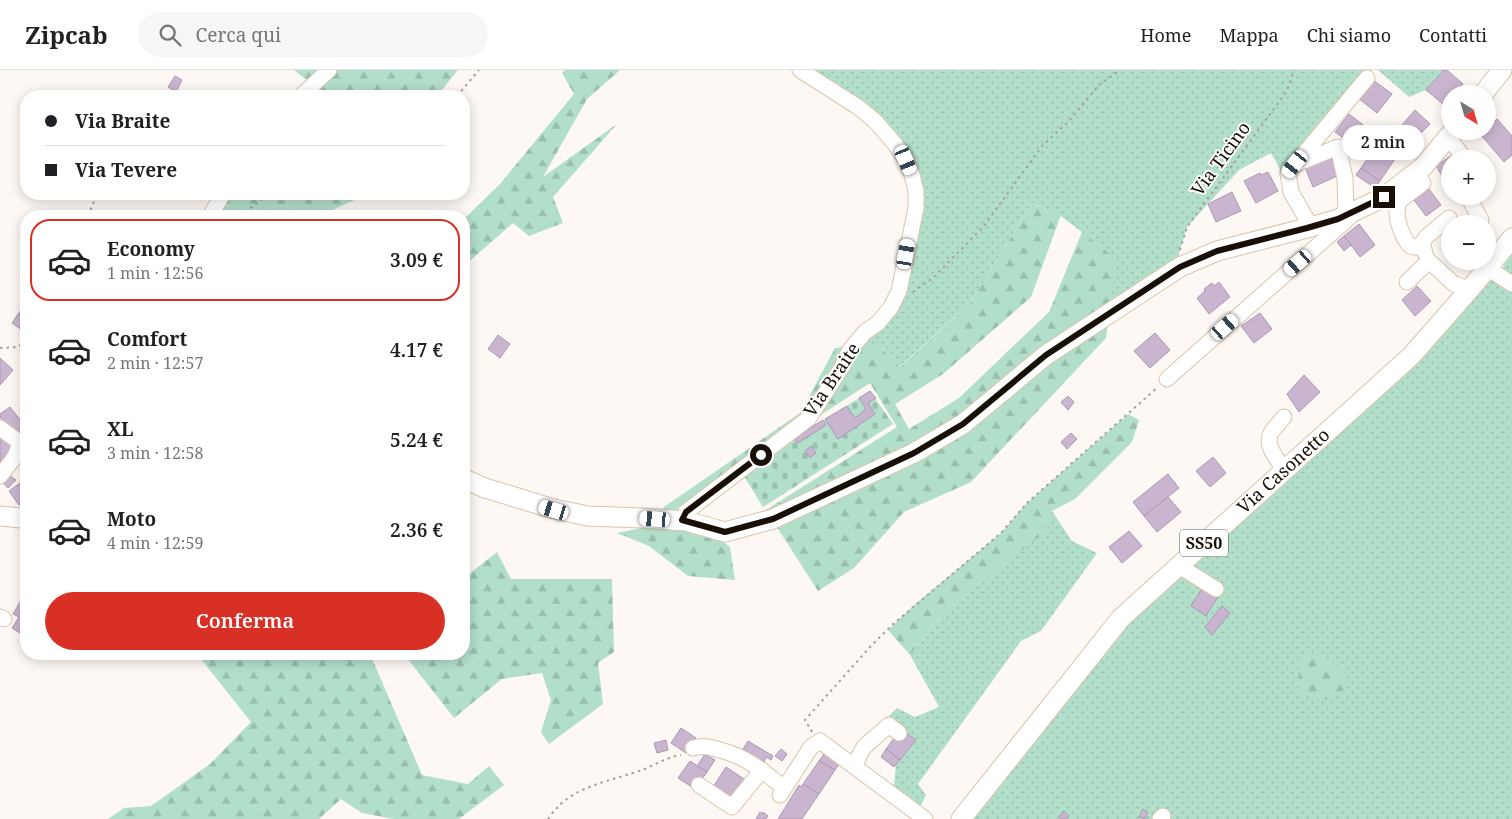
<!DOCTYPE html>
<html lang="it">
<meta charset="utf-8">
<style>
:root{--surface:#fff;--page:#f6f6f6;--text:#202124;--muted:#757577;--line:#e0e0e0;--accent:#d93025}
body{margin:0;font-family:"Noto Serif",serif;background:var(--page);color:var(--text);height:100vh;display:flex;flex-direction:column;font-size:19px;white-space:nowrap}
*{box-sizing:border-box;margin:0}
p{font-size:16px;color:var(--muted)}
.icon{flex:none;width:28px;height:28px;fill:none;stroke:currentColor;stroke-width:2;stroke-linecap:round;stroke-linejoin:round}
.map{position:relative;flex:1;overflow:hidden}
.side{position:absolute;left:20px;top:140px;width:450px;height:450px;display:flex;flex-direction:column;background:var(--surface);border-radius:20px;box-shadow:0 2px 12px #0003}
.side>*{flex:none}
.hud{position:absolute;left:20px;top:20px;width:450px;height:110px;border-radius:20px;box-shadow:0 2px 12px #0003;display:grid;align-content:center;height:110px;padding:0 25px;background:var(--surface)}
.needle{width:32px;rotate:143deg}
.controls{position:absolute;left:1441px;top:15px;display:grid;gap:10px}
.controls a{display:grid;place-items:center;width:55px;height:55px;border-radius:50%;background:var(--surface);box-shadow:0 2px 12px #0003;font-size:25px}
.end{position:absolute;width:22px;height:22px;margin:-11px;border:6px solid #181007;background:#fff;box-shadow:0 0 0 2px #fff}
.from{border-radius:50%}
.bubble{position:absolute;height:35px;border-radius:18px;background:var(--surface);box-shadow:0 2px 12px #0003;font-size:16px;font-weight:600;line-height:35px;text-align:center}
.car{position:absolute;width:15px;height:30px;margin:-15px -8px;border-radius:6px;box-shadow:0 0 4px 1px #0007;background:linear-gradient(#fff 24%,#345 0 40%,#fff 0 76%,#345 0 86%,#fff 0)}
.hud b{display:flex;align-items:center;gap:18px;height:48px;font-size:19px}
.hud b+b{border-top:1px solid var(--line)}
.hud i{width:12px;height:12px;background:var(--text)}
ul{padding:9px 0 0;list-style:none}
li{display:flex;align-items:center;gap:15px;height:82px;margin:0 10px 8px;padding:0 15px;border:2px solid transparent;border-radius:20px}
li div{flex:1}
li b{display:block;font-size:19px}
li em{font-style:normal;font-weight:600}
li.on{border-color:var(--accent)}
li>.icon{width:45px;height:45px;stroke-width:1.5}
.action{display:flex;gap:10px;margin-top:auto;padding:10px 25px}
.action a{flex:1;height:58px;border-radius:30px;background:var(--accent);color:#fff;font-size:20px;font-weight:600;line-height:58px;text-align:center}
header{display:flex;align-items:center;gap:30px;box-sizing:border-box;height:70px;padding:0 25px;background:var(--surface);border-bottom:1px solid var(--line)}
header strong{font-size:24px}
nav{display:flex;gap:28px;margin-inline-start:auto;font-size:18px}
.search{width:350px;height:45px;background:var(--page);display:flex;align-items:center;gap:12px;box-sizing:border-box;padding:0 18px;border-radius:28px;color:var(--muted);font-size:19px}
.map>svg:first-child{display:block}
.green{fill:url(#green-dots)}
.forest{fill:url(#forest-firs)}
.cemetery{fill:url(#cemetery-stones)}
.building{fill:#c9b5cf;stroke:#ac99b2}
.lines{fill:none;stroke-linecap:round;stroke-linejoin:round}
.minor-casing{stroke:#dac4ab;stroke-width:17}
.major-casing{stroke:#dac4ab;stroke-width:21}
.path{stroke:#a6a099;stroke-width:2;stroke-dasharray:2.5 4;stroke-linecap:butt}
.minor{stroke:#fff;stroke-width:15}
.major{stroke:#fff;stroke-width:19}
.route{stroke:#181007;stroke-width:6}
.labels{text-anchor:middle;stroke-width:4;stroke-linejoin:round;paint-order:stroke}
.shield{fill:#fff;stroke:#5d5851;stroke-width:1}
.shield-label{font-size:16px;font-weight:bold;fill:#181007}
.street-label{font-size:18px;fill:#181007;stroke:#fff}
</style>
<header>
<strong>Zipcab</strong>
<div class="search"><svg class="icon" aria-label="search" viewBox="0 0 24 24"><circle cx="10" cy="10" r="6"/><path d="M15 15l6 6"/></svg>Cerca qui</div>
<nav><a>Home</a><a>Mappa</a><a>Chi siamo</a><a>Contatti</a></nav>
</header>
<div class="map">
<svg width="1512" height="749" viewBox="0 0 1512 749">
<defs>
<pattern id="green-dots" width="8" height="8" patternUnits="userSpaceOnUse" patternTransform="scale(1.25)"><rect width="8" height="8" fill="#b2dfca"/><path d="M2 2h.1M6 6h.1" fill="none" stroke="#98beac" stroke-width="1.8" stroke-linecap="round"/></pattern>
<pattern id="forest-firs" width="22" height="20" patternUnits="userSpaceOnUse" patternTransform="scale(1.25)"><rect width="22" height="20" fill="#b2dfca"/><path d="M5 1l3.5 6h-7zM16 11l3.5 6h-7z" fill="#98beac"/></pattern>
<pattern id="cemetery-stones" width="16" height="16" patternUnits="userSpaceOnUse" patternTransform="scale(1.25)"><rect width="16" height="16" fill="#b2dfca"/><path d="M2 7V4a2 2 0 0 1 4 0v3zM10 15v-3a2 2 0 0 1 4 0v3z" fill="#98beac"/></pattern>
</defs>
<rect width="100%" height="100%" fill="#fdf8f3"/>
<g class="green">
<path d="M800 0H1365L1283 104 1271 83 1239 100 1187 157 1179 184 1180 197 1108 244 1082 162 1058 144 1032 133 970 234 899 297 876 274 852 277 891 237 916 138 895 74Z"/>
<path d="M1378 0H1444L1426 20 1409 27Z"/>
<path d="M1512 182V749H961L1123 552 1412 294 1497 204C1504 199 1506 189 1512 182Z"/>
<path d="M1052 441 1072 471 1097 483 1041 561 1021 571 918 714 926 725 917 743 893 725 896 695 915 670 886 649 897 638 915 647 939 637 910 585 943 543 1014 486Z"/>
</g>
<g class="forest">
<path d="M294 0H458L437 26H309L317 18Z"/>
<path d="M565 0H620L587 29 543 107 617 54 553 127 563 153 529 166 513 153 464 196V149L500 114 574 24 562 3Z"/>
<path d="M223 124H368L319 146H210Z"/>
<path d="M1032 133 1061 145 1031 227 943 304 895 334 909 359 959 328 1049 242 1082 162 1116 189 1106 268 971 412 904 442 854 498 818 521 766 440 897 357 870 313 677 438 730 477 735 510 688 506 649 476 617 463 657 455 664 437 800 343 835 278 876 274 900 297 970 234Z"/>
<path d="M1128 344 1139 350 1132 372 1075 429 1052 441 1046 461 943 543 910 585 888 560 913 536 1001 463 1027 433Z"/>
<path d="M497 482 511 509H612L614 582 598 593 603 634 549 674 541 662 551 630 542 603 502 609 454 648 404 584H464V508Z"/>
<path d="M1316 583 1347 601 1342 626 1324 630 1301 624 1298 597 1305 584Z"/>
<path d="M197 584H370L422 705 468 714 489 696 504 715 459 749H394L362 743 341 729 319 749H108L124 738 151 736 210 694 251 652Z"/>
</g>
<path class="cemetery" d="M870 321 893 354 763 437 742 403Z"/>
<g class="building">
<path d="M1444 0H1447L1463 14 1454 24H1450V28L1444 35 1426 20Z"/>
<path d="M175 6 182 10 176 22 168 17Z"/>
<path d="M1373 10 1392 24 1377 43 1358 28Z"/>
<path d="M1415 40 1430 54 1416 68 1402 55Z"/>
<path d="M1349 44 1367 58 1354 76 1335 62Z"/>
<path d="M1497 49 1512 66V85L1504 92 1480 64 1483 61H1488V58Z"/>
<path d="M1376 76 1395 89 1380 111 1361 98Z"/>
<path d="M1455 83 1459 89H1450V119L1436 96Z"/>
<path d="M1330 84 1339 105 1313 117 1304 95Z"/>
<path d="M1361 98 1380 111 1375 118 1356 105Z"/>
<path d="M1268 102 1278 121 1256 133 1244 111 1260 103 1261 105Z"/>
<path d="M1426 115 1441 135 1426 146 1411 126Z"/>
<path d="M1232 122 1241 141 1216 152 1208 134Z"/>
<path d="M1359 154 1375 175 1360 187 1344 166Z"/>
<path d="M1344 166 1351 175 1344 181 1337 172Z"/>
<path d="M1219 212 1230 227 1209 244 1197 228 1205 221 1204 219 1212 213 1214 216Z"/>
<path d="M1417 216 1431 231 1415 246 1402 230Z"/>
<path d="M23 237 26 239V263L12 253Z"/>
<path d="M1260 243 1272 259 1254 273 1241 256Z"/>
<path d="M1155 263 1170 280 1150 298 1134 281Z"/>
<path d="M498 265 510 274 500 288 488 279Z"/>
<path d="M0 288 13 300 0 315Z"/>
<path d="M1304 305 1320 322 1299 342 1287 324Z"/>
<path d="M870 321 876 328 868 333 875 344 838 369 825 349 847 336 855 348 866 339 859 328Z"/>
<path d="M1068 326 1074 332 1068 340 1061 332Z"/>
<path d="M10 337 26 357V367L23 362 16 367 0 347V344Z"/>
<path d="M823 350 826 355 798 373 794 368Z"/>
<path d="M0 363 16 374 6 390 4 389 0 395Z"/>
<path d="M1071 363 1077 369 1067 379 1061 372Z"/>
<path d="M811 376 816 383 810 388 805 381Z"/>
<path d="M1213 387 1226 403 1210 417 1196 401Z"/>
<path d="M8 404 16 410 8 418 1 411Z"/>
<path d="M1168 404 1179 418 1144 446 1133 432Z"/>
<path d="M26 408V421L20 413Z"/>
<path d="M20 413 26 421V430L19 435 9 421Z"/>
<path d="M1168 427 1181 442 1157 462 1144 446Z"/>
<path d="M1129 461 1142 476 1122 493 1109 477Z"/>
<path d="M1203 517 1218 527 1206 546 1191 536Z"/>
<path d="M26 522V567L12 558 19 547 13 544Z"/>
<path d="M1222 536 1230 543 1212 565 1205 557Z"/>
<path d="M681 658 696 668 686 683 671 673Z"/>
<path d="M901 659 916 670 900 690 886 679Z"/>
<path d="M666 670 668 680 657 683 654 673Z"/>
<path d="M748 671 773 686 771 690 766 687 764 692 743 679Z"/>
<path d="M781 679 787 684 782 691 775 686Z"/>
<path d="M886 679 900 690 894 697 881 687Z"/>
<path d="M705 684 715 690 707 702 697 696Z"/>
<path d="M824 684 839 694 835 700 819 691Z"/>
<path d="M690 691 707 702 695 719 678 708Z"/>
<path d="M819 691 835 700 819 724 803 714Z"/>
<path d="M726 697 747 711 734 731 713 717Z"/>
<path d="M803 714 819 724 802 749H778L799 715 801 717Z"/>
<path d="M1143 739 1148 742 1145 749 1139 747Z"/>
<path d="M1064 741 1069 746 1066 749H1061L1059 747Z"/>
<path d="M760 742 763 744V742L768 746 766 749H756Z"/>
</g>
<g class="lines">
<g class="minor-casing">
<g id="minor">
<path d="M301 26 329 0"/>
<path d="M1448 67 1465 89"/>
<path d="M1296 94 1338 77 1345 108 1346 145"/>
<path d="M1415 103 1423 113 1398 132C1398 137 1397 141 1397 145 1398 153 1405 177 1414 177 1416 177 1421 175 1422 174"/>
<path d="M1472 126 1471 132 1481 150"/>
<path d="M210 146 223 124"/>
<path d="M1311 157 1291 122 1288 103 1367 8"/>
<path d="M1425 183 1422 174 1426 167 1449 148"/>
<path d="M1487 198 1512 214"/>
<path d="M1407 212 1429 191 1454 214 1470 219"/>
<path d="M1167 309 1351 146"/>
<path d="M1284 347C1280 352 1274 358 1271 363 1264 375 1278 391 1285 400"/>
<path d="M0 358 19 372C19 386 8 395 0 406"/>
<path d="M682 451 686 442 809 348 842 297 849 281 865 262 878 253 891 237 899 221 916 138V121L912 105 906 90 895 74 875 51 858 37 800 0"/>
<path d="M1179 496 1216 519"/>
<path d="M0 547 4 549"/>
<path d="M693 678C704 675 710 677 720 680 747 687 763 701 784 718"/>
<path d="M854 696 864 677 889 655 899 663"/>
<path d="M699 715 732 737 762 700"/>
<path d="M780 725 811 677 820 671 925 749"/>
<path d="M1160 749 1163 746"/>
</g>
</g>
<g class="major-casing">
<g id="major">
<path d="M1483 24 1502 0"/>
<path d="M464 409 485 418 554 439 588 446 642 448 686 451 725 462 773 449 914 383 963 354 1046 285 1180 197 1217 181 1307 158 1338 149 1384 127 1424 96 1453 61"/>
<path d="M0 446 21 448 26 446"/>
<path id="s1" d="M961 749 1121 548 1411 286 1470 219 1512 168"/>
</g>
</g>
<g class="path">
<path d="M457 26 479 0"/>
<path d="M88 146 97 124"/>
<path d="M240 146 269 124"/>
<path d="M1180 180 1187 157 1287 21 1294 0"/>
<path d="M913 222 934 207 984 156 1042 76 1069 51 1100 14 1120 0"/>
<path d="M0 278 18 277 26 271"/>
<path d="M812 662 805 650 870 577 892 555 1001 463 1027 433 1158 317"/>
<path d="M548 749C551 745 554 740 558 737 576 716 617 709 642 700 655 695 667 687 681 685"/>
</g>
<use href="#minor" class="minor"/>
<use href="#major" class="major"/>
</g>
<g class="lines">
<path class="route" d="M761 385 686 442 682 450 725 462 773 449 914 383 963 354 1046 285 1180 197 1217 181 1307 158 1338 149 1384 127"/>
</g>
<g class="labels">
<rect class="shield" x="1180" y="459.5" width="48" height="27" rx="4"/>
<g class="shield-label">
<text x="1204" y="479">SS50</text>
</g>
<g class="street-label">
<text transform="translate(1221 89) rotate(-54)" y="6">Via Ticino</text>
<text transform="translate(832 310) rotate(-56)" y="6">Via Braite</text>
<text dy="6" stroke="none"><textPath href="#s1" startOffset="476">Via Casonetto</textPath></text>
</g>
</g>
</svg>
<div class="controls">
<a><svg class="needle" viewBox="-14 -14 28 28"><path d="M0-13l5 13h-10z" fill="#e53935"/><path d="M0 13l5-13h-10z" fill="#757577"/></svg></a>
<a>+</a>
<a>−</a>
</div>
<i class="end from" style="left:761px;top:385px"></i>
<i class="end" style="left:1384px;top:127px"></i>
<div class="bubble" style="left:1342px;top:55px;width:82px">2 min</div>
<i class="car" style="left:906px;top:90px;rotate:157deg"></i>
<i class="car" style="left:1295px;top:94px;rotate:219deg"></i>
<i class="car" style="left:906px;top:184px;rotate:10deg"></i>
<i class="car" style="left:1298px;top:193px;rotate:229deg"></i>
<i class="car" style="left:1225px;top:257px;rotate:49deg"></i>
<i class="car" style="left:554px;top:440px;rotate:287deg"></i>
<i class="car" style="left:655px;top:449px;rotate:274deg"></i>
<div class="hud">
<b><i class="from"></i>Via Braite</b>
<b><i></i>Via Tevere</b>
</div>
<section class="side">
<ul>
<li class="on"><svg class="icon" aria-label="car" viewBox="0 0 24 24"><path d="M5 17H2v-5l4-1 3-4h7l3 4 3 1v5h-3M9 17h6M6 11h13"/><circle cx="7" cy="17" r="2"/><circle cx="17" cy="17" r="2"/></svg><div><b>Economy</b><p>1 min · 12:56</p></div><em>3.09 €</em></li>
<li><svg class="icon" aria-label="car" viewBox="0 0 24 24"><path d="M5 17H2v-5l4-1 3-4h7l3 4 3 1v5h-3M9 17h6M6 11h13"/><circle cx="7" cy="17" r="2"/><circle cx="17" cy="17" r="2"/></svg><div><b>Comfort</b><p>2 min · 12:57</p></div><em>4.17 €</em></li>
<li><svg class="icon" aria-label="car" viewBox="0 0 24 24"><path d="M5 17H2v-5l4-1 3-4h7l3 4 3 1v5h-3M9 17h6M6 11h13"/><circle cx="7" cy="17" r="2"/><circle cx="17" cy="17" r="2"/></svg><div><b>XL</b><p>3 min · 12:58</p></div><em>5.24 €</em></li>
<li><svg class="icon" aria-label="car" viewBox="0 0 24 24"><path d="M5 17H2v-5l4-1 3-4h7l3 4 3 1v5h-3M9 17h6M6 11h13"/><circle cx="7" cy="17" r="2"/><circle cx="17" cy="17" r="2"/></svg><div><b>Moto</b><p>4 min · 12:59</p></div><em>2.36 €</em></li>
</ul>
<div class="action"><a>Conferma</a></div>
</section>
</div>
